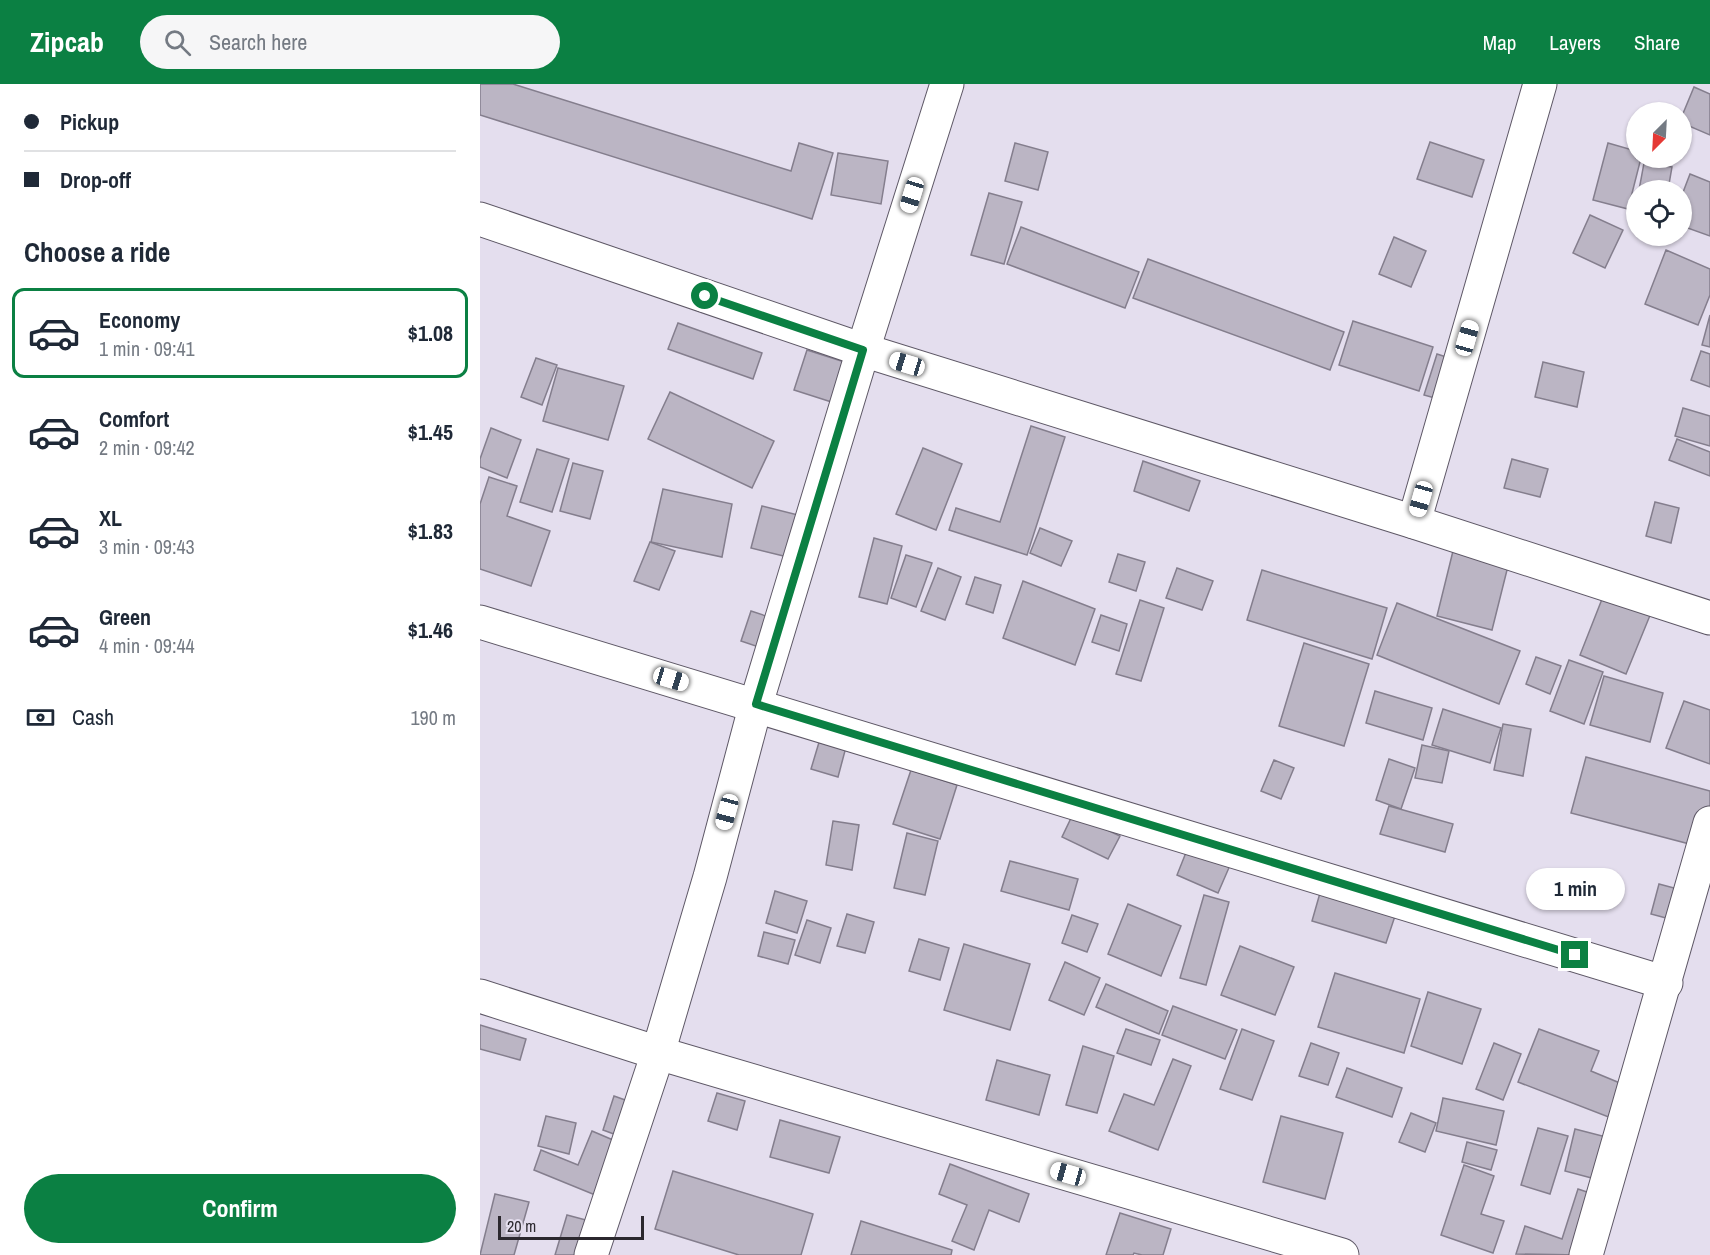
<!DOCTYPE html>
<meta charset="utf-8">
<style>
:root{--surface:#fff;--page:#f6f6f7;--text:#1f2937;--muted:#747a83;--line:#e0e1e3;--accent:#0b8043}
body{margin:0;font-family:"Archivo Narrow",sans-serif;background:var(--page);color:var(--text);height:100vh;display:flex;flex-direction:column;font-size:22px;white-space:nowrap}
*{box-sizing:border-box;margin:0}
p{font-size:20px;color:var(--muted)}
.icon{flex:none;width:33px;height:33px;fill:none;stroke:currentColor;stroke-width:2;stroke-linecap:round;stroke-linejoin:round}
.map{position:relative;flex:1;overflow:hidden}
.details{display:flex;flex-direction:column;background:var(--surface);width:480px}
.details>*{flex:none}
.banner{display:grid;align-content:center;height:132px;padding:0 24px;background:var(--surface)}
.needle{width:39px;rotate:204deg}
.tools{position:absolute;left:1146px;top:18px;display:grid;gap:12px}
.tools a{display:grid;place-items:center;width:66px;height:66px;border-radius:50%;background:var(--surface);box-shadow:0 2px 4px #0004;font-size:30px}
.scale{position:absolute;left:18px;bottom:15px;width:146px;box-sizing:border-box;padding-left:6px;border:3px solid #2b282e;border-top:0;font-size:16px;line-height:21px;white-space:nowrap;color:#2b282e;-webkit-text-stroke:4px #e4deee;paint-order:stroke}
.end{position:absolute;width:27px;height:27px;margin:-14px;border:8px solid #0b8043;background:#fff;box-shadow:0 0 0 3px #fff}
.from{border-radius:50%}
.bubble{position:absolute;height:42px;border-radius:21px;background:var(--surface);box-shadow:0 2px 4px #0004;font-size:20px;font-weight:700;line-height:42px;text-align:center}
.car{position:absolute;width:18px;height:36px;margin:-18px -9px;border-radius:8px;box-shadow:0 0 4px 2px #0007;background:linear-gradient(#fff 24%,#345 0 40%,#fff 0 76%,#345 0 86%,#fff 0)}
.banner b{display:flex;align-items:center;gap:21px;height:57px;font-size:22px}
.banner b+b{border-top:2px solid var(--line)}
.banner i{width:15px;height:15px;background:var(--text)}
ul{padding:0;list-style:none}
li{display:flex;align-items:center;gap:18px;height:90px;margin:0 12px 9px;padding:0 12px;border:3px solid transparent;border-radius:12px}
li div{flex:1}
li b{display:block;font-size:22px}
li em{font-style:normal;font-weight:700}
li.selected{border-color:var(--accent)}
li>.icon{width:54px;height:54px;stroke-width:1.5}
h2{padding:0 24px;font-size:27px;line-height:72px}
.pay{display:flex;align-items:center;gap:15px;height:66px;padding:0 24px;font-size:22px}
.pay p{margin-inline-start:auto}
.action{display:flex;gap:12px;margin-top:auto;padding:12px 24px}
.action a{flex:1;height:69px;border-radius:36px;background:var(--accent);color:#fff;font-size:24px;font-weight:700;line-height:69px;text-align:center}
header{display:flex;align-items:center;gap:36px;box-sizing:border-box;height:84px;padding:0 30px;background:var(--accent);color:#fff}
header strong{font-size:28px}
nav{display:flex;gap:33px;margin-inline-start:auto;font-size:21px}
.search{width:420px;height:54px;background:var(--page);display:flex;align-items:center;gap:15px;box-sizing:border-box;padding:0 21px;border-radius:33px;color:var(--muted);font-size:22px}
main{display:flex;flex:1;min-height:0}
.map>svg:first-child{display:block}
.building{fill:#bbb5c4;stroke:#847e8d;stroke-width:1.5}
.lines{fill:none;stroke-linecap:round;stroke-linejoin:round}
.street-casing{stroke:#5e5866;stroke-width:35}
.street{stroke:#fff;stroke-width:33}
.route{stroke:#0b8043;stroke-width:8}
</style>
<header>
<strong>Zipcab</strong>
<div class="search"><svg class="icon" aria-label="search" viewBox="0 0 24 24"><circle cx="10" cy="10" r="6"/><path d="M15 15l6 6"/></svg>Search here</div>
<nav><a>Map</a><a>Layers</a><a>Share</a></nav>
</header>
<main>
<section class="details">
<div class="banner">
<b><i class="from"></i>Pickup</b>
<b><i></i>Drop-off</b>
</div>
<h2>Choose a ride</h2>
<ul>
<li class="selected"><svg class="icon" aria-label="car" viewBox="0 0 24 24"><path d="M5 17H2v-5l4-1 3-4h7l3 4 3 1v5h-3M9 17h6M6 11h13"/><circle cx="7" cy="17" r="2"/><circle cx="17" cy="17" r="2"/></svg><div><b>Economy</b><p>1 min · 09:41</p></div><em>$1.08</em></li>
<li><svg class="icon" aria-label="car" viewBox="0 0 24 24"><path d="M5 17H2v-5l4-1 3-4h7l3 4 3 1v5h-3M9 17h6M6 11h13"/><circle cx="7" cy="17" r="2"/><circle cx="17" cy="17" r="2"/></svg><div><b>Comfort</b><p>2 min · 09:42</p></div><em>$1.45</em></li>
<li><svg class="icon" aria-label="car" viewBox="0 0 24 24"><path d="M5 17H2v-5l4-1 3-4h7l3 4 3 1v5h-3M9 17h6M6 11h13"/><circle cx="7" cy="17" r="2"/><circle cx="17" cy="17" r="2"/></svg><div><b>XL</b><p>3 min · 09:43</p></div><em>$1.83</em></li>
<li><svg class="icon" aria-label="car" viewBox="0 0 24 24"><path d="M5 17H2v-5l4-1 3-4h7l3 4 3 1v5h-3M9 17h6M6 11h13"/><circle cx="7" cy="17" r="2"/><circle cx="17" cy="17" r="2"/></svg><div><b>Green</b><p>4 min · 09:44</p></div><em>$1.46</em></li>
</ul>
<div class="pay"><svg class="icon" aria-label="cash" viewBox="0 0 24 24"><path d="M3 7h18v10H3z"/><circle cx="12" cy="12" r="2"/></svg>Cash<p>190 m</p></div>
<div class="action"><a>Confirm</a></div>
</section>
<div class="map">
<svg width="1230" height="1171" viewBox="0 0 1230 1171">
<rect width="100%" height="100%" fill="#e4deee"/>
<g class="building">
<path d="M0 0H33L311 87 319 59 353 69 332 135 0 31Z"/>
<path d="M1214 3 1230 10V51L1202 39V32Z"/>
<path d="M950 58 1004 76 992 113 937 95Z"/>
<path d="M535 59 568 68 558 106 525 97Z"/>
<path d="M1128 59 1156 67V74H1161L1148 125 1113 116Z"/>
<path d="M358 69 408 77 401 120 351 111Z"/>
<path d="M1164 79 1192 83 1188 106H1159Z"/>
<path d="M1210 90 1230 98V152L1202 142V111Z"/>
<path d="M509 109 542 118 524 180 491 171Z"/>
<path d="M1110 131 1143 146 1125 184 1093 169Z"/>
<path d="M541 143 659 188 645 224 527 180Z"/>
<path d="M914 153 946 167 931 203 899 190Z"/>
<path d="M1186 166 1230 185V211L1218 241 1165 220Z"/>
<path d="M668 175 864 248 850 286 653 214Z"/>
<path d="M1230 231V263L1222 261Z"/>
<path d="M873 237 953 263 939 307 859 281Z"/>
<path d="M198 239 282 269 273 295 188 265Z"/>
<path d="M327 266 377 282 364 322 314 306Z"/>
<path d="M1221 267 1230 270V303L1211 296Z"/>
<path d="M957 270 985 279 973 319 944 311Z"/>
<path d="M56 274 77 281 62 321 41 313Z"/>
<path d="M1063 278 1104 288 1097 323 1055 313Z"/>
<path d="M78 284 144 302 128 356 63 337Z"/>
<path d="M190 308 294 357 272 404 168 355Z"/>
<path d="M1203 324 1230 332V362L1195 352Z"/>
<path d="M551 342 585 353 547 471 469 446 476 424 520 438Z"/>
<path d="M11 344 41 356 27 394 0 383V375Z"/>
<path d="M1197 355 1230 368V392L1189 376Z"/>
<path d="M443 364 482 380 456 446 416 430Z"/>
<path d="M57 365 89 375 72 428 40 418Z"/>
<path d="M1032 375 1068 385 1060 413 1024 404Z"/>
<path d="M663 377 720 397 709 427 654 407Z"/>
<path d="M93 379 123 387 110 435 80 427Z"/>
<path d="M9 393 37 402 27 432 70 447 51 502 0 485V420Z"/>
<path d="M183 405 252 420 242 473 171 458Z"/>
<path d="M1175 418 1199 424 1191 459 1166 452Z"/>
<path d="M282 422 326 433 316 475 271 464Z"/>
<path d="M560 444 592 457 581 482 550 469Z"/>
<path d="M394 454 422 462 407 520 379 513Z"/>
<path d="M170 458 195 467 179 506 154 497Z"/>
<path d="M973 467 1028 482 1012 546 957 532Z"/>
<path d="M638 470 665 478 656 507 629 498Z"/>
<path d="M426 471 452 479 436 523 411 514Z"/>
<path d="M458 484 481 493 465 536 441 527Z"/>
<path d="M697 484 733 497 722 526 686 514Z"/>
<path d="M782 486 907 524 892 575 767 536Z"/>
<path d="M495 493 521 501 513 529 486 520Z"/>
<path d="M543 497 615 525 595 581 523 554Z"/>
<path d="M1124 510 1171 529 1146 590 1100 571Z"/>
<path d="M660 516 684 524 661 597 636 590Z"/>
<path d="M917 519 1040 567 1019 620 897 571Z"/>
<path d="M271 527 295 535 285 565 261 557Z"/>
<path d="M621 531 647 540 639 567 612 558Z"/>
<path d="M824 559 889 580 864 662 799 642Z"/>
<path d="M1056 573 1081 582 1070 610 1046 600Z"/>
<path d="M1089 576 1123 588 1104 640 1070 627Z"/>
<path d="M1124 592 1183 609 1170 658 1110 641Z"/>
<path d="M895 607 952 624 943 656 886 639Z"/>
<path d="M1204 617 1230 626V680L1186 664Z"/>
<path d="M963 625 1021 644 1010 679 952 661Z"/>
<path d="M1023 640 1051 645 1043 692 1014 686Z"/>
<path d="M340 655 366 663 358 693 331 685Z"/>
<path d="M942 661 969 667 962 699 935 694Z"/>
<path d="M1106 673 1230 707V729L1221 763 1091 729Z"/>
<path d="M909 675 935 684 921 725 896 716Z"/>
<path d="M794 676 814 684 801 715 781 707Z"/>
<path d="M431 686 477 701 460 755 413 740Z"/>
<path d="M909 722 973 740 965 768 900 750Z"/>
<path d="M593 730 640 752 628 775 582 753Z"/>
<path d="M353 737 379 741 372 786 346 781Z"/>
<path d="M427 749 458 757 445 811 414 804Z"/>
<path d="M709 761 751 779 738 809 697 791Z"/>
<path d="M530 777 598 795 589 826 521 807Z"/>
<path d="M1179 800 1209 808 1201 838 1171 830Z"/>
<path d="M295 807 327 817 317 849 286 839Z"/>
<path d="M840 809 915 832 906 859 832 837Z"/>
<path d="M724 811 749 818 726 901 700 894Z"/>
<path d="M648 820 701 842 681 892 628 870Z"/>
<path d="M367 830 394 838 385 869 357 862Z"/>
<path d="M592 831 618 840 607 868 582 859Z"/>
<path d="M327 836 351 844 340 879 315 871Z"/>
<path d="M284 848 315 856 308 880 278 872Z"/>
<path d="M439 855 469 864 460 896 429 887Z"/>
<path d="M484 860 550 880 530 946 464 926Z"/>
<path d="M760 862 814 883 795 931 741 911Z"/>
<path d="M585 878 620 894 604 931 569 916Z"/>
<path d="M855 889 940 915 924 969 838 943Z"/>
<path d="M626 900 688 927 679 950 616 923Z"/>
<path d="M948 908 1001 925 982 980 931 962Z"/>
<path d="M693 922 757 946 745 975 682 951Z"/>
<path d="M0 941 46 955 40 976 0 965Z"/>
<path d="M646 945 680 956 671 981 637 969Z"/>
<path d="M762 945 794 957 772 1016 740 1005Z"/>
<path d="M1059 945 1119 967 1111 987 1152 1004 1139 1037 1038 998Z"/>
<path d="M831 959 859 969 848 1001 819 992Z"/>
<path d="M1014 959 1041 970 1023 1016 996 1005Z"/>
<path d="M603 962 634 972 617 1029 586 1021Z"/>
<path d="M693 975 711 982 678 1066 629 1047 644 1010 674 1021Z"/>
<path d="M517 976 570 991 559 1031 506 1016Z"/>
<path d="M867 984 922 1004 912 1033 856 1013Z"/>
<path d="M237 1009 265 1017 257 1046 228 1037Z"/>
<path d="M134 1012 162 1022 150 1056 123 1046Z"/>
<path d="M963 1014 1024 1027 1016 1061 956 1047Z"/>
<path d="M931 1029 956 1039 945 1068 919 1058Z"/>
<path d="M66 1032 96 1039 89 1070 58 1062Z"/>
<path d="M801 1032 863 1049 845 1115 783 1098Z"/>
<path d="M300 1036 360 1053 349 1089 290 1073Z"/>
<path d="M1058 1044 1088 1052 1070 1110 1041 1101Z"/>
<path d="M1095 1045 1134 1055 1123 1097 1085 1087Z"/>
<path d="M112 1047 147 1062 125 1115 54 1086 61 1066 98 1081Z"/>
<path d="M987 1058 1017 1066 1011 1086 982 1078Z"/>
<path d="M470 1080 549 1110 539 1138 509 1126 494 1166 472 1157 487 1121 459 1110Z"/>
<path d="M984 1081 1014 1092 1001 1130 1024 1137 1013 1169 961 1151Z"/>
<path d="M193 1087 333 1130 321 1171H259L175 1145Z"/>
<path d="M1098 1105 1119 1112 1100 1171 1036 1170 1045 1142 1082 1155Z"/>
<path d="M15 1110 49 1118 34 1171H0Z"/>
<path d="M640 1129 691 1145 683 1171H662L654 1169 653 1171H626Z"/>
<path d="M87 1131 121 1140 112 1171H75Z"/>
<path d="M381 1137 472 1166 471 1171H371Z"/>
</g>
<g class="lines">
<g class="street-casing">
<g id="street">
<path d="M0 135 383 266 934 438 1230 534"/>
<path d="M934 438 1060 0"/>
<path d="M0 538 1186 899"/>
<path d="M0 912 178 969 862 1171"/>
<path d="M111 1171 178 969 230 793 276 620 383 266 467 0"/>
<path d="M1106 1171 1230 739"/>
</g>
</g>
<use href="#street" class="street"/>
</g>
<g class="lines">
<path class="route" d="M225 212 383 266 276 620 1095 871"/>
</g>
</svg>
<div class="tools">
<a><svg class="needle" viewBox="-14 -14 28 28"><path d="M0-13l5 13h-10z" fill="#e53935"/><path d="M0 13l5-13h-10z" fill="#747a83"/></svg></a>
<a><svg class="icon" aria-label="locate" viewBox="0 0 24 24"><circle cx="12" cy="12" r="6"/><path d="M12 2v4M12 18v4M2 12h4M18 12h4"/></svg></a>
</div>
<div class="scale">20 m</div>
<i class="end from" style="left:225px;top:212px"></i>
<i class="end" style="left:1095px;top:871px"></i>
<div class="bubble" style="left:1046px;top:784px;width:99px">1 min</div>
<i class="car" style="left:432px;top:111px;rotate:197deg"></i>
<i class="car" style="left:987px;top:254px;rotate:16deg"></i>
<i class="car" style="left:427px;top:280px;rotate:287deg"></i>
<i class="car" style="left:941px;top:415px;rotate:196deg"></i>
<i class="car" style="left:191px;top:595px;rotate:107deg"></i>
<i class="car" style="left:247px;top:728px;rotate:195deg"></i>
<i class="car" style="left:588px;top:1090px;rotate:286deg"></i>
</div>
</main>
